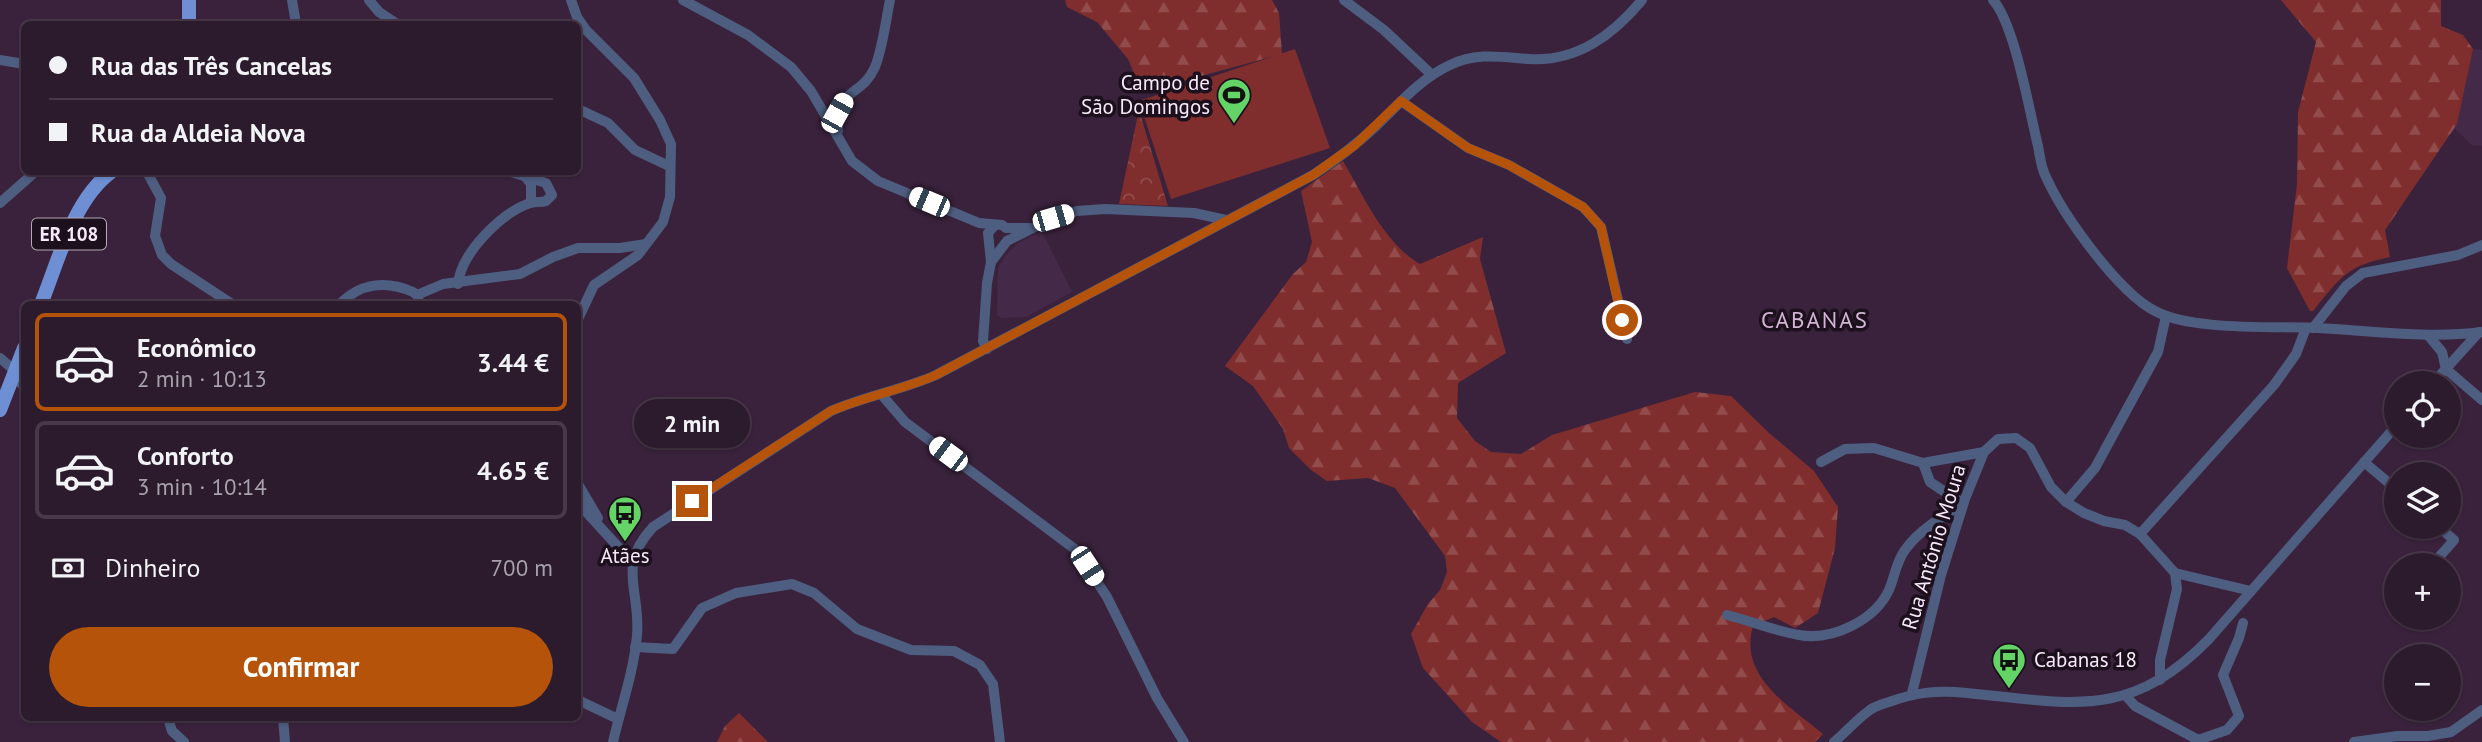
<!DOCTYPE html>
<html lang="pt">
<meta charset="utf-8">
<style>
:root{--surface:#2c1a2d;--page:#342335;--text:#f1f3f6;--muted:#a6a1aa;--line:#483849;--accent:#b45309}
body{margin:0;font-family:"PT Sans",sans-serif;background:var(--page);color:var(--text);height:100vh;display:flex;flex-direction:column;font-size:26px;white-space:nowrap}
*{box-sizing:border-box;margin:0}
p{font-size:23px;color:var(--muted)}
.icon{flex:none;width:38px;height:38px;fill:none;stroke:currentColor;stroke-width:2;stroke-linecap:round;stroke-linejoin:round}
.map{position:relative;flex:1;overflow:hidden}
.side{position:absolute;left:21px;top:301px;width:560px;height:420px;display:flex;flex-direction:column;background:var(--surface);border-radius:10px;box-shadow:0 2px 5px #0004,0 0 0 2px var(--line)}
.side>*{flex:none}
.guide{position:absolute;left:21px;top:21px;width:560px;height:154px;border-radius:10px;box-shadow:0 2px 5px #0004,0 0 0 2px var(--line);display:grid;align-content:center;height:154px;padding:0 28px;background:var(--surface)}
.fabs{position:absolute;left:2384px;top:371px;display:grid;gap:14px}
.fabs a{display:grid;place-items:center;width:77px;height:77px;border-radius:50%;background:var(--surface);box-shadow:0 2px 5px #0004,0 0 0 2px var(--line);font-size:35px}
.end{position:absolute;width:32px;height:32px;margin:-16px;border:9px solid #b45309;background:#fff;box-shadow:0 0 0 4px #fff}
.from{border-radius:50%}
.bubble{position:absolute;height:49px;border-radius:24px;background:var(--surface);box-shadow:0 2px 5px #0004,0 0 0 2px var(--line);font-size:23px;font-weight:600;line-height:49px;text-align:center}
.car{position:absolute;width:21px;height:42px;margin:-21px -10px;border-radius:9px;box-shadow:0 0 5px 2px #0007;background:linear-gradient(#fff 24%,#345 0 40%,#fff 0 76%,#345 0 86%,#fff 0)}
.guide b{display:flex;align-items:center;gap:24px;height:66px;font-size:26px}
.guide b+b{border-top:2px solid var(--line)}
.guide i{width:18px;height:18px;background:var(--text)}
ul{padding:12px 0 0;list-style:none}
li{display:flex;align-items:center;gap:21px;height:98px;margin:0 14px 10px;padding:0 14px;border:4px solid var(--line);border-radius:10px}
li div{flex:1}
li b{display:block;font-size:26px}
li em{font-style:normal;font-weight:600}
li.current{border-color:var(--accent)}
li>.icon{width:63px;height:63px;stroke-width:1.5}
.pay{display:flex;align-items:center;gap:18px;height:77px;padding:0 28px;font-size:26px}
.pay p{margin-inline-start:auto}
.action{display:flex;gap:14px;margin-top:auto;padding:14px 28px}
.action a{flex:1;height:80px;border-radius:42px;background:var(--accent);color:#fff;font-size:28px;font-weight:600;line-height:80px;text-align:center}
.map>svg:first-child{display:block}
.built{fill:#452948}
.forest{fill:url(#forest-firs)}
.park{fill:url(#park-crowns)}
.pitch{fill:#7f2e2d}
.lines{fill:none;stroke-linecap:round;stroke-linejoin:round}
.minor{stroke:#4e5e80;stroke-width:10}
.major{stroke:#6e8fd3;stroke-width:14}
.route{stroke:#b45309;stroke-width:9}
.labels{text-anchor:middle;stroke-width:7;stroke-linejoin:round;paint-order:stroke}
.shield{fill:#1b101c;stroke:#b6a7b7;stroke-width:2}
.shield-label{font-size:19px;font-weight:bold;fill:#f8e8f9}
.poi-label{font-size:21px;fill:#f8e8f9;stroke:#1b101c;text-anchor:end}
.street-label{font-size:21px;fill:#f8e8f9;stroke:#1b101c}
.neighbourhood-label{font-size:23px;letter-spacing:2px;fill:#d2b4d4;stroke:#1b101c}
</style>
<div class="map">
<svg width="2482" height="742" viewBox="0 0 2482 742">
<defs>
<pattern id="forest-firs" width="22" height="20" patternUnits="userSpaceOnUse" patternTransform="scale(1.75)"><rect width="22" height="20" fill="#7f2e2d"/><path d="M5 1l3.5 6h-7zM16 11l3.5 6h-7z" fill="#924c4c"/></pattern>
<pattern id="park-crowns" width="20" height="18" patternUnits="userSpaceOnUse" patternTransform="scale(1.75)"><rect width="20" height="18" fill="#7f2e2d"/><path d="M2 6a3 3 0 1 1 6 0M12 15a3 3 0 1 1 6 0" fill="none" stroke="#924c4c"/></pattern>
</defs>
<rect width="100%" height="100%" fill="#3a223c"/>
<g class="built">
<path d="M2473 49 2482 50V146L2472 145 2454 128 2457 123Z"/>
<path d="M1042 231 1072 292 1026 317 1001 318 997 315 998 268 1006 255 1018 243Z"/>
</g>
<g class="forest">
<path d="M1065 0H1272L1279 13 1282 54 1142 92 1128 59 1097 22 1067 7Z"/>
<path d="M2281 0H2441V26L2463 35 2473 49 2457 124 2385 230 2390 257C2346 266 2340 278 2313 311H2310L2287 268 2297 184 2298 112 2316 42Z"/>
<path d="M1343 161C1364 197 1384 243 1420 264L1483 237 1480 259 1506 353 1458 383 1457 418 1475 441 1491 452 1521 454 1552 435 1695 392 1731 396 1769 433 1814 471 1838 507 1835 548 1818 613 1795 628 1774 617 1753 626C1738 677 1790 706 1823 734L1815 742H1501L1472 722 1423 668 1411 634 1428 604 1440 590 1447 572 1445 556 1395 488 1368 478 1327 481 1311 470 1289 448 1283 429 1253 386 1225 366 1293 274 1306 262 1312 242 1301 191Z"/>
<path d="M739 713 768 742H717L725 726Z"/>
</g>
<path class="park" d="M1139 110 1168 206 1119 204Z"/>
<path class="pitch" d="M1295 49 1330 148 1171 199 1139 101Z"/>
<g class="lines">
<g class="minor">
<path d="M292 0 296 24"/>
<path d="M369 0 379 12 397 24"/>
<path d="M571 0 577 17 586 30 634 78 660 120 671 144 670 197 663 222 638 255 594 285 578 319"/>
<path d="M683 0 748 35 791 67 811 91 852 161 878 181 979 223 1002 225 1006 228H1030"/>
<path d="M1344 0 1384 30 1432 75"/>
<path d="M1993 0C2015 25 2029 110 2038 146 2040 156 2041 168 2046 177 2063 215 2118 292 2155 311 2192 331 2274 326 2318 328 2372 331 2428 339 2482 332"/>
<path d="M87 24H88"/>
<path d="M0 60 24 64"/>
<path d="M1401 101 1468 148 1509 165 1583 207 1601 227 1627 339"/>
<path d="M578 109 608 123 635 150 669 166"/>
<path d="M838 131C836 87 861 97 874 69 882 53 886 19 890 0"/>
<path d="M147 172 161 198 155 236 162 255 171 264 232 304"/>
<path d="M525 176 531 184V203"/>
<path d="M0 203 35 172"/>
<path d="M991 262 1007 241 1053 218 1077 211 1105 209 1194 213 1226 220"/>
<path d="M458 284C461 253 501 213 530 203 536 201 541 203 546 201L552 195 546 183 511 172"/>
<path d="M417 295 443 284 520 274 553 257 578 248H620L646 244"/>
<path d="M340 304C360 283 386 280 413 292L417 295 420 304"/>
<path d="M2313 328 2346 286 2363 273 2458 255 2482 245"/>
<path d="M2428 335 2442 352 2446 369 2482 400"/>
<path d="M987 349 983 341 987 283 991 262 988 233 995 225"/>
<path d="M0 358 15 371"/>
<path d="M13 377 24 386"/>
<path d="M2433 383 2479 332"/>
<path d="M881 394 905 422 1076 550 1107 597 1157 698 1184 742"/>
<path d="M1821 462 1845 449 1874 448 1923 463 1984 452"/>
<path d="M2364 462 2396 489"/>
<path d="M1923 463 1930 482 1963 504"/>
<path d="M578 484 598 518"/>
<path d="M2066 502 2095 468 2158 352 2166 316"/>
<path d="M578 503 632 562"/>
<path d="M2439 527 2454 540 2440 556"/>
<path d="M2140 534 2274 385 2296 354 2306 328"/>
<path d="M2175 573 2251 591"/>
<path d="M1727 615C1751 621 1775 631 1799 635 1833 641 1875 620 1889 590 1895 576 1896 562 1905 550 1918 531 1943 516 1963 504"/>
<path d="M635 647 673 649 702 608 736 593 792 584 814 593 857 629 911 650 954 651 980 665 993 684 1000 742"/>
<path d="M1912 693 1941 575 1965 499 1984 452 1998 439 2016 438 2030 448 2051 487 2066 502 2084 513 2104 521 2125 525 2140 534 2175 573 2177 589 2160 660V680"/>
<path d="M2126 696 2135 706 2202 742"/>
<path d="M578 700 618 719"/>
<path d="M168 718 172 731 184 742"/>
<path d="M283 718 285 742"/>
<path d="M2198 740 2227 730 2239 716 2223 675 2239 638 2243 623"/>
<path d="M613 742C621 707 634 671 637 635 641 590 616 567 653 527L831 411C865 396 902 390 936 375L1313 175C1336 160 1357 144 1376 126 1400 103 1420 79 1450 65 1477 52 1501 57 1529 59 1577 62 1613 35 1642 0"/>
<path d="M1834 742C1846 732 1857 719 1870 710 1875 706 1883 704 1889 702 1916 692 1939 690 1967 693 2071 703 2129 721 2209 639L2396 426"/>
<path d="M2354 742 2398 736H2428L2451 732 2482 710"/>
</g>
<g class="major">
<path d="M189 24V0"/>
<path d="M41 304C58 262 73 200 111 172"/>
<path d="M0 410 24 348"/>
</g>
</g>
<g class="lines">
<path class="route" d="M692 501 831 411C866 396 902 390 936 375L1313 175 1355 145 1401 101 1468 148 1509 165 1583 207 1601 227 1622 320"/>
</g>
<defs>
<g id="stadium-pin" transform="scale(1.75)"><path d="M0 17L-7.5 6A9.5 9.5 0 1 1 7.5 6Z" fill="#65d467" stroke="#1b101c"/><path d="M0-5a6.5 5 0 1 0 0 10a6.5 5 0 1 0 0-10ZM-3.5-1.8h7v3.6h-7Z" fill="#111"/></g>
<g id="bus-pin" transform="scale(1.75)"><path d="M0 17L-7.5 6A9.5 9.5 0 1 1 7.5 6Z" fill="#65d467" stroke="#1b101c"/><path d="M-5-6H5V4H4V6H2V4H-2V6H-4V4H-5ZM-3.5-4V0h7V-4ZM-3.5 1.2v1.5H-2V1.2ZM2 1.2v1.5H3.5V1.2Z" fill="#111"/></g>
</defs>
<g fill-rule="evenodd">
<use href="#stadium-pin" x="1234" y="95"/>
<use href="#bus-pin" x="625" y="513"/>
<use href="#bus-pin" x="2009" y="660"/>
</g>
<g class="labels">
<rect class="shield" x="32" y="218.5" width="74" height="31" rx="5"/>
<g class="shield-label">
<text x="69" y="241">ER 108</text>
</g>
<g class="poi-label">
<text x="1210" y="90">Campo de<tspan x="1210" dy="24">São Domingos</tspan></text>
<text x="625" y="563" text-anchor="middle">Atães</text>
<text x="2034" y="667" text-anchor="start">Cabanas 18</text>
</g>
<g class="street-label">
<text transform="translate(1934 547) rotate(-73)" y="7">Rua António Moura</text>
</g>
<g class="neighbourhood-label">
<text x="1815" y="328">CABANAS</text>
</g>
</g>
</svg>
<div class="fabs">
<a><svg class="icon" aria-label="locate" viewBox="0 0 24 24"><circle cx="12" cy="12" r="6"/><path d="M12 2v4M12 18v4M2 12h4M18 12h4"/></svg></a>
<a><svg class="icon" aria-label="layers" viewBox="0 0 24 24"><path d="M12 4l9 5-9 5-9-5zM3 14l9 5 9-5"/></svg></a>
<a>+</a>
<a>−</a>
</div>
<i class="end from" style="left:1622px;top:320px"></i>
<i class="end" style="left:692px;top:501px"></i>
<div class="bubble" style="left:634px;top:399px;width:116px">2 min</div>
<i class="car" style="left:837px;top:113px;rotate:29deg"></i>
<i class="car" style="left:929px;top:202px;rotate:293deg"></i>
<i class="car" style="left:1053px;top:218px;rotate:74deg"></i>
<i class="car" style="left:948px;top:454px;rotate:307deg"></i>
<i class="car" style="left:1087px;top:566px;rotate:147deg"></i>
<div class="guide">
<b><i class="from"></i>Rua das Três Cancelas</b>
<b><i></i>Rua da Aldeia Nova</b>
</div>
<section class="side">
<ul>
<li class="current"><svg class="icon" aria-label="car" viewBox="0 0 24 24"><path d="M5 17H2v-5l4-1 3-4h7l3 4 3 1v5h-3M9 17h6M6 11h13"/><circle cx="7" cy="17" r="2"/><circle cx="17" cy="17" r="2"/></svg><div><b>Econômico</b><p>2 min · 10:13</p></div><em>3.44 €</em></li>
<li><svg class="icon" aria-label="car" viewBox="0 0 24 24"><path d="M5 17H2v-5l4-1 3-4h7l3 4 3 1v5h-3M9 17h6M6 11h13"/><circle cx="7" cy="17" r="2"/><circle cx="17" cy="17" r="2"/></svg><div><b>Conforto</b><p>3 min · 10:14</p></div><em>4.65 €</em></li>
</ul>
<div class="pay"><svg class="icon" aria-label="cash" viewBox="0 0 24 24"><path d="M3 7h18v10H3z"/><circle cx="12" cy="12" r="2"/></svg>Dinheiro<p>700 m</p></div>
<div class="action"><a>Confirmar</a></div>
</section>
</div>
